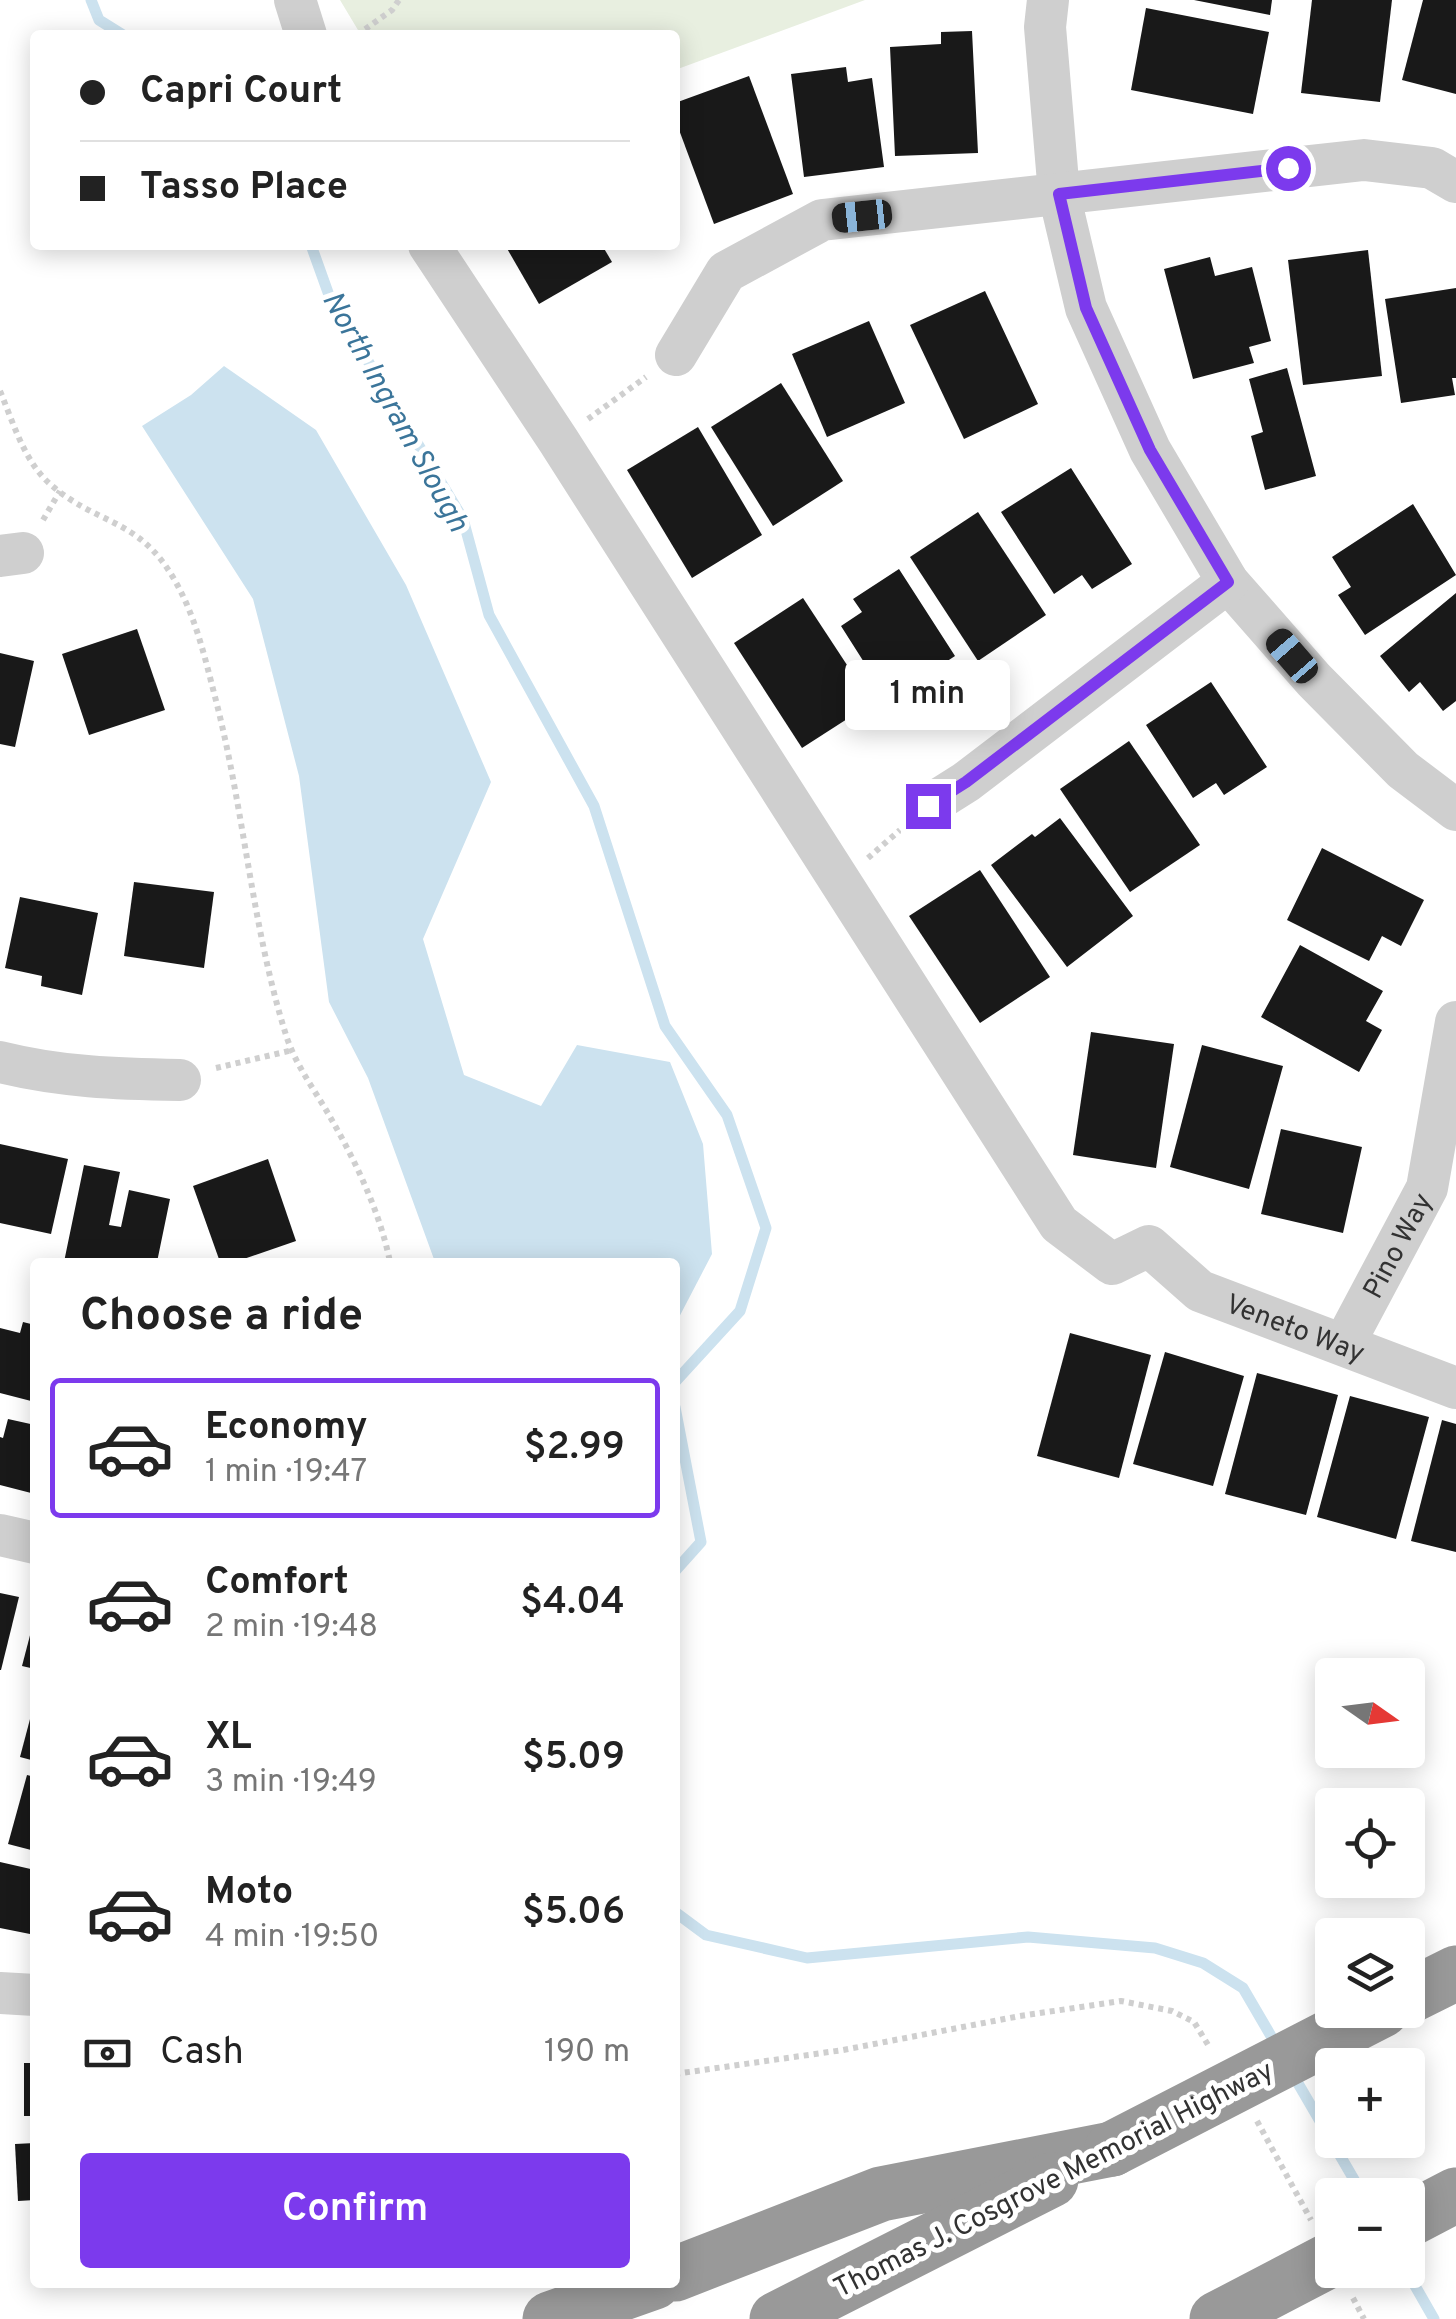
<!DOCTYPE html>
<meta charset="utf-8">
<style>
:root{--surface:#fff;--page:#f6f6f6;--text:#222;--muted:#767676;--line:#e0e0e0;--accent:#7c3aed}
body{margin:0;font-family:Overpass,sans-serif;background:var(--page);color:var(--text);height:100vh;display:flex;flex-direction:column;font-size:38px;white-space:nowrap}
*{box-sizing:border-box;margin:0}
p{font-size:32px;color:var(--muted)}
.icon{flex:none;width:55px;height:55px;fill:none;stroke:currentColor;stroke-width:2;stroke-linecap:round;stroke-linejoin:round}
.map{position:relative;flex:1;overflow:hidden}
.details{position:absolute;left:30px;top:1258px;width:650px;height:1030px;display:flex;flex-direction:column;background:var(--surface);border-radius:10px;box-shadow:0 5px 25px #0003}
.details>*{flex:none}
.top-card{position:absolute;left:30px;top:30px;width:650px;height:220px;border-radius:10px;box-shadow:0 5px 25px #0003;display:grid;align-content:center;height:220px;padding:0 50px;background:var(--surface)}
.needle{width:65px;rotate:104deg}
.buttons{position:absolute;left:1315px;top:1658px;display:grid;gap:20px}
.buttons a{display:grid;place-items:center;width:110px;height:110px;border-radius:10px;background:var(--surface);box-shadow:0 5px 25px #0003;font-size:50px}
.end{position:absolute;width:45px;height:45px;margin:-22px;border:12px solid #7c3aed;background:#fff;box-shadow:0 0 0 5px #fff}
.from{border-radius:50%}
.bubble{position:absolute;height:70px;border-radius:10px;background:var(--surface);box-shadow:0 5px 25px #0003;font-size:32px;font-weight:600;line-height:70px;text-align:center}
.car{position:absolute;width:30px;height:60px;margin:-30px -15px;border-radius:12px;box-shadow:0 0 8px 2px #0007;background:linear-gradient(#222 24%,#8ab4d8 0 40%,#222 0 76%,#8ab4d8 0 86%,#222 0)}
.top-card b{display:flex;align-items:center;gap:35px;height:95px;font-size:38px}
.top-card b+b{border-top:2px solid var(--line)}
.top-card i{width:25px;height:25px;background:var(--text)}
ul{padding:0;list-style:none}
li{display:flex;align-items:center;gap:30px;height:140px;margin:0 20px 15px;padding:0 30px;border:5px solid transparent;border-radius:10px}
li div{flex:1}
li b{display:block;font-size:38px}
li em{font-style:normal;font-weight:600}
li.active{border-color:var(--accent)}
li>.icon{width:90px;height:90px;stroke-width:1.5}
h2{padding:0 50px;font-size:45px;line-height:120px}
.pay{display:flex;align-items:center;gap:25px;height:110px;padding:0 50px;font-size:38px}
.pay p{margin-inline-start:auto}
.cta{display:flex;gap:20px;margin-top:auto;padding:20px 50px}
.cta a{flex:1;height:115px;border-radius:10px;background:var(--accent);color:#fff;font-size:40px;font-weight:600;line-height:115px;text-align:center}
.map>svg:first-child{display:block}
.green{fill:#e8efe0}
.water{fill:#cce2ef}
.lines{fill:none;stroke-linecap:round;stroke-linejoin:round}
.stream{stroke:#cce2ef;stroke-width:11}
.building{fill:#191919}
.path{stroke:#cfcfcf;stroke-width:6;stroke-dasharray:5 5;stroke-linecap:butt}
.minor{stroke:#cfcfcf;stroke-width:42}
.highway{stroke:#999;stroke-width:55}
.highway-bridge{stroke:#999;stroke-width:55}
.route{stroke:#7c3aed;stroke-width:12}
.labels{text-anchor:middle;stroke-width:10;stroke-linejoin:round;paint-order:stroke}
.street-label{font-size:28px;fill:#323232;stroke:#fff}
.water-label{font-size:30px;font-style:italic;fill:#3b759a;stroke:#fff}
</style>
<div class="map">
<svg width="1456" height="2319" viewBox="0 0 1456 2319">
<rect width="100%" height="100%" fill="#fff"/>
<path class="green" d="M340 0H865L675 70V35H361Z"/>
<path class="water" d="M224 366 316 430 406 585 491 782 423 939 464 1075 541 1106 577 1045 670 1062 703 1144 712 1254 675 1325V1262H435L368 1078 329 1002 299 776 253 599 142 426 191 395Z"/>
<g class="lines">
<g class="stream">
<path d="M91 0 99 20 123 35"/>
<path d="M311 245 330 298 463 519 489 615 594 806 665 1026 727 1115 766 1228 740 1311 675 1382"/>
<path d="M675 1407 701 1542 675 1571"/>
<path d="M675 1912 706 1935 807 1958 1028 1937 1155 1948 1203 1963 1243 1988 1278 2048"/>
<path d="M1292 2073 1363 2195"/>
<path d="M1406 2270 1434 2319"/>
</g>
</g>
<g class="building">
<path d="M1194 0H1272L1270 15Z"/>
<path d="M1312 0H1392L1380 102 1301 93Z"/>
<path d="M1423 0H1456V94L1402 80Z"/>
<path d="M1146 8 1269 32 1253 114 1131 90Z"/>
<path d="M972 31 978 153 895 156 890 47 941 44V32Z"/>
<path d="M846 67 848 82 872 78 884 167 804 177 791 74Z"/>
<path d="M749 76 793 194 714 224 675 119V103Z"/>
<path d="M505 245H602L612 262 539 304Z"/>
<path d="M1368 250 1382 376 1303 385 1288 260Z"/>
<path d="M1210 257 1215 276 1252 267 1271 341 1249 347 1254 363 1193 379 1164 269Z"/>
<path d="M1456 288V378H1452L1455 395 1401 403 1385 299Z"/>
<path d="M985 291 1038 404 964 439 910 325Z"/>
<path d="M869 321 905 403 827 437 792 354Z"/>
<path d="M1287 368 1316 476 1265 490 1251 436 1263 432 1249 379Z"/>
<path d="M781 383 843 481 773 526 711 427Z"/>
<path d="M698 427 762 535 692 578 627 470Z"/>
<path d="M1071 468 1132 564 1092 589 1082 575 1054 594 1001 512Z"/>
<path d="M1413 504 1456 575 1365 635 1338 595 1351 587 1332 557Z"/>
<path d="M978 512 1046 615 978 661 910 557Z"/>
<path d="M899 569 955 656 888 700 841 626 862 612 853 599Z"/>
<path d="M1456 593V701L1443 711 1420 682 1409 692 1380 656Z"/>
<path d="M803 598 872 703 802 748 734 643Z"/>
<path d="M137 629 165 710 89 735 62 654Z"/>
<path d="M0 653 34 661 15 747 0 744Z"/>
<path d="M1211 682 1267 767 1224 795 1216 783 1193 798 1146 725Z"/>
<path d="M1129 741 1200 845 1130 892 1060 789Z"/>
<path d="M1060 818 1133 916 1067 967 991 865 1032 834 1035 837Z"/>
<path d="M1322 848 1424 900 1401 946 1382 936 1369 961 1287 920Z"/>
<path d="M980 870 1050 977 980 1023 909 916Z"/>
<path d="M134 882 214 892 204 968 124 956Z"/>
<path d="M20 897 98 913 82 995 41 986 42 976 5 968Z"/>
<path d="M1300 945 1383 991 1366 1021 1382 1030 1359 1072 1261 1017Z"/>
<path d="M1091 1032 1174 1044 1156 1168 1073 1155Z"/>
<path d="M1202 1045 1283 1066 1249 1189 1170 1167Z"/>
<path d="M1281 1129 1362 1147 1343 1233 1261 1214Z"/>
<path d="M0 1144 68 1159 51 1234 0 1223Z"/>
<path d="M268 1159 296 1241 235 1262H220L193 1186Z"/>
<path d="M84 1165 120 1172 109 1225 121 1227 129 1190 170 1199 157 1262H64Z"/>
<path d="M23 1322 35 1325V1402L0 1393V1328L20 1333Z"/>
<path d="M1070 1333 1151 1355 1119 1478 1037 1456Z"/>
<path d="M1165 1352 1244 1376 1213 1486 1133 1464Z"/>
<path d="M1257 1373 1338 1395 1306 1515 1225 1494Z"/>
<path d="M1350 1396 1429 1417 1396 1539 1317 1517Z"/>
<path d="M8 1419 35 1425V1494L0 1485V1437L3 1438Z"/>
<path d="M1442 1420 1456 1424V1552L1411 1541Z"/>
<path d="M0 1593 19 1597 1 1670H0Z"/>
<path d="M34 1620H35V1669L22 1666Z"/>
<path d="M34 1704H35V1761L20 1757Z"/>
<path d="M27 1775 35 1777V1851L8 1844Z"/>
<path d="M0 1862 35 1870V1935L0 1928Z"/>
<rect x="24" y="2063" width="11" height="53"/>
<path d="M35 2143V2200L18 2201 15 2144Z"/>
</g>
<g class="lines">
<g class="path">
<path d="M357 35 392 10 399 0"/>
<path d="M0 391C13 422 24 461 50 484 96 525 138 517 174 579 195 615 204 654 214 693 244 806 251 924 286 1035 295 1064 314 1089 329 1115 355 1160 380 1212 390 1262"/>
<path d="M588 419 646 377"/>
<path d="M43 520 60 491"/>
<path d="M868 858 900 830"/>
<path d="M216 1068 293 1050"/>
<path d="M675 2074 843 2050 1020 2016 1121 2001 1172 2011 1194 2022 1210 2048"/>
<path d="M1257 2121 1311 2220"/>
<path d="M1353 2298 1364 2319"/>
</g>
<g class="minor">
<path d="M295 0 306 35"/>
<path d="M1048 0 1045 27 1059 194 1086 308 1150 450 1228 582 1314 680 1403 770 1456 810"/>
<path id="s1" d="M429 245 558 440 1059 1224 1112 1264 1149 1246 1200 1291 1456 1388"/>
<path d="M676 355 726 272 822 220 1364 160 1432 168 1456 182"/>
<path d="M0 556 23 553"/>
<path d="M928 806 966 782 1228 582"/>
<path d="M0 1062C60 1077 118 1079 180 1080"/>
<path id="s2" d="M1344 1344 1427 1188 1456 1022"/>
<path d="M0 1535 35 1543"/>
<path d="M0 1993 35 1995"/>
</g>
<g class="highway">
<path d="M1408 1997 1456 1973"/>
<path d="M1408 2220 1456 2195"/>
<path d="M675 2274 881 2194 1112 2149"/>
<path d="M550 2319 654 2282"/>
<path d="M777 2319 1051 2180"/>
</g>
<g class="highway-bridge">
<path d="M1112 2149 1382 2010"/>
<path d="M1217 2319 1332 2259"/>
</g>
</g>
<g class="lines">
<path class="route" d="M928 806 966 782 1228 582 1150 450 1086 308 1059 194 1288 168"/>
</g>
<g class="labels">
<g class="street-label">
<text dy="10" stroke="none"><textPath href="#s2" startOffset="112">Pino Way</textPath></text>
<text dy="10" stroke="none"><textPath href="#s1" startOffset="1442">Veneto Way</textPath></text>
<text transform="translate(1053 2178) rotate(-27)" y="10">Thomas J. Cosgrove Memorial Highway</text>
</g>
<g class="water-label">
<text transform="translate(396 411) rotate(61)" y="10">North Ingram Slough</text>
</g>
</g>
</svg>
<div class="buttons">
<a><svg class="needle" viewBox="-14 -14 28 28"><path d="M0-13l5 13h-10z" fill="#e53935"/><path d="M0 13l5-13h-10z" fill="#767676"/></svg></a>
<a><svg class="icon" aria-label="locate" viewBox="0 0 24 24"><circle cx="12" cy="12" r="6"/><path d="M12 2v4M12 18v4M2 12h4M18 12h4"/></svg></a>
<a><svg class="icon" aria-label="layers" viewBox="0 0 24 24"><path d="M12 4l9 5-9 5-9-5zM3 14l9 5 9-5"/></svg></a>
<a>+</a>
<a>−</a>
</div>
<i class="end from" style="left:1288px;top:168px"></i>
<i class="end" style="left:928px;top:806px"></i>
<div class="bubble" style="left:845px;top:660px;width:165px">1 min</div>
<i class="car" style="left:862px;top:216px;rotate:264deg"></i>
<i class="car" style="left:1292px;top:656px;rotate:319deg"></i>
<div class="top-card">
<b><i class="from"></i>Capri Court</b>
<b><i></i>Tasso Place</b>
</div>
<section class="details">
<h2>Choose a ride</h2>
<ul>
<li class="active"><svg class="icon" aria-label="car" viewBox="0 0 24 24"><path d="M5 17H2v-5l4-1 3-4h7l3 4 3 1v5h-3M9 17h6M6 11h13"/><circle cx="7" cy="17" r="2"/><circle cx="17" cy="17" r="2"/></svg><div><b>Economy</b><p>1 min · 19:47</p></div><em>$2.99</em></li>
<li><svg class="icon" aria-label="car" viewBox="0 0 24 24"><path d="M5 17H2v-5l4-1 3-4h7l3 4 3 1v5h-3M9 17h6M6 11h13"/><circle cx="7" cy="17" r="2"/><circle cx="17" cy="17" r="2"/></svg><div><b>Comfort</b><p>2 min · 19:48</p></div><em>$4.04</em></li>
<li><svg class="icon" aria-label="car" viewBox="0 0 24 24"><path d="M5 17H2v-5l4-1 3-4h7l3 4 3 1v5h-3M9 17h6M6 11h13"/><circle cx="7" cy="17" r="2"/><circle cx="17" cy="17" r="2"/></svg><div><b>XL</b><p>3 min · 19:49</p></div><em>$5.09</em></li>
<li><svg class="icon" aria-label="car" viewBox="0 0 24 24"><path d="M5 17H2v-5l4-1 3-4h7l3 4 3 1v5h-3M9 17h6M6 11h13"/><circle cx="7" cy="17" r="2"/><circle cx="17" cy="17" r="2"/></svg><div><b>Moto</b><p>4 min · 19:50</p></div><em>$5.06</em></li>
</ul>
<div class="pay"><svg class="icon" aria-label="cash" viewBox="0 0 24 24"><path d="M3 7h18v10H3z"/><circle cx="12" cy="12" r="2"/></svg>Cash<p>190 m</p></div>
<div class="cta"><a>Confirm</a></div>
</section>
</div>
